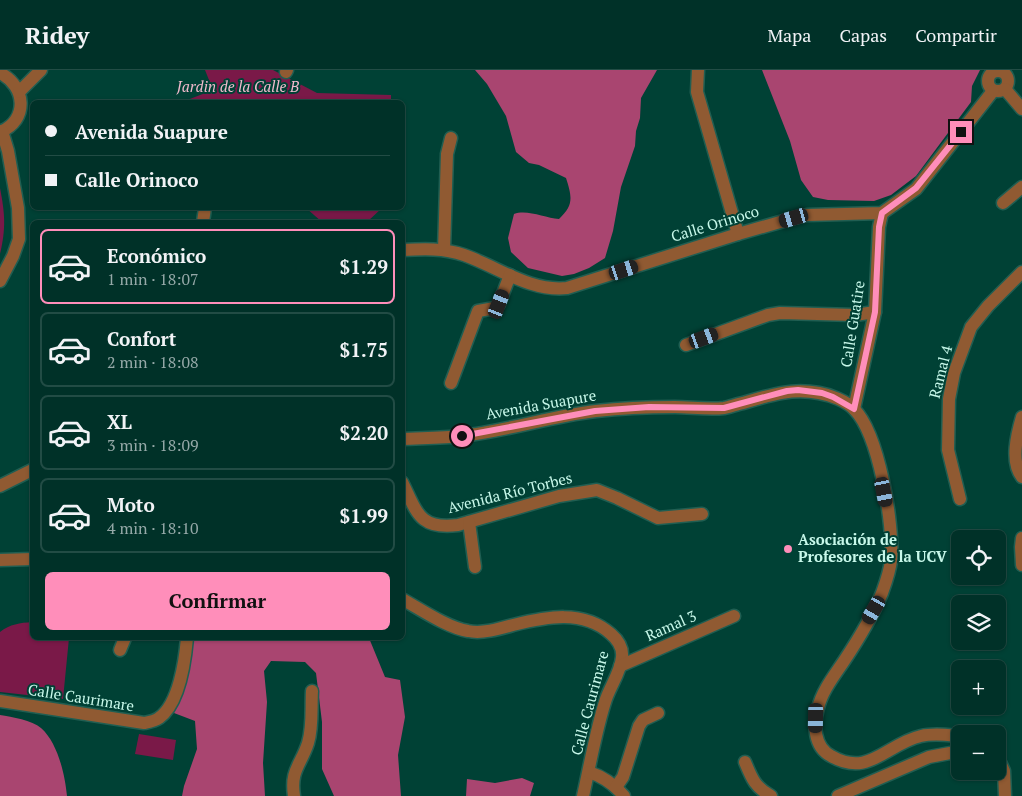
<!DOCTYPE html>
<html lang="es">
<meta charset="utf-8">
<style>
:root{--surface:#003128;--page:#0a3930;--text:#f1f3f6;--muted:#95a9a8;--line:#224c45;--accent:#ff8eba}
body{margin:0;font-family:"PT Serif",serif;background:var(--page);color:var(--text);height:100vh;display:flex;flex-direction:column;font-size:19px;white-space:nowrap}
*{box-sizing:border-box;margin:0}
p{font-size:16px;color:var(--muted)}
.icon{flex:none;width:28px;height:28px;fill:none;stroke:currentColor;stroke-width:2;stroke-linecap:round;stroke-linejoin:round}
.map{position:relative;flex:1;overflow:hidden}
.side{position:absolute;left:30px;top:150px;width:375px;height:420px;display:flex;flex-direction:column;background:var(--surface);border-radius:8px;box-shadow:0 1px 4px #0004,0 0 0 1px var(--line)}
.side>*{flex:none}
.banner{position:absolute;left:30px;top:30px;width:375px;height:110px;border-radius:8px;box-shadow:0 1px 4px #0004,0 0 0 1px var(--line);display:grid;align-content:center;height:110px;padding:0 15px;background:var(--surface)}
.buttons{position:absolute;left:951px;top:460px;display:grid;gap:10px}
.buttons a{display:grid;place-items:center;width:55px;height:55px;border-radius:8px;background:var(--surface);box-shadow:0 1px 4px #0004,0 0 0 1px var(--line);font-size:25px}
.end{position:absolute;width:22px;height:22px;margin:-11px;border:6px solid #ff8eba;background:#111;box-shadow:0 0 0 2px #111}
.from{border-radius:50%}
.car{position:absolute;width:15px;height:30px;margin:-15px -8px;border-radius:6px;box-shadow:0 0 4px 1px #0007;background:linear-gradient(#222 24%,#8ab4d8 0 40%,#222 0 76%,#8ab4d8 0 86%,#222 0)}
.banner b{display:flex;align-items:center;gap:18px;height:48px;font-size:19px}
.banner b+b{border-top:1px solid var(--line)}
.banner i{width:12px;height:12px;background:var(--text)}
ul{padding:9px 0 0;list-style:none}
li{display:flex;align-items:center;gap:15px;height:75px;margin:0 10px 8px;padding:0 5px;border:2px solid var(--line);border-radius:8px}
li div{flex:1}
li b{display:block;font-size:19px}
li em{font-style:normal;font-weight:600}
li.on{border-color:var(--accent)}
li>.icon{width:45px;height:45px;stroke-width:1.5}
.button{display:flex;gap:10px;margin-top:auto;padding:10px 15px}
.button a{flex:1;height:58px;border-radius:8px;background:var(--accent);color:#111;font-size:20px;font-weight:600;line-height:58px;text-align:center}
header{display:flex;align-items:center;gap:30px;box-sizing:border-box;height:70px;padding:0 25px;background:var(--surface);border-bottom:1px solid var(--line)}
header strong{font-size:24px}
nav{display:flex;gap:28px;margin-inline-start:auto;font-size:18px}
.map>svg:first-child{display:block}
.green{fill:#7a1948}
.forest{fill:#a94570}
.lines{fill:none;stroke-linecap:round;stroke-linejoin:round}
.minor-casing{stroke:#205e52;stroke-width:15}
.minor{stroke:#905a32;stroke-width:12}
.route{stroke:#ff8eba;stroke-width:6}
.poi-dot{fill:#ff8eba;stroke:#004135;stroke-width:2}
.labels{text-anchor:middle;stroke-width:4;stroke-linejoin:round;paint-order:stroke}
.park-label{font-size:15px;font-style:italic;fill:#f1bacd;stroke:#004135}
.street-label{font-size:15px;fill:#c7f8ea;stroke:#004135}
.poi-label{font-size:15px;font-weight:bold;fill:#c7f8ea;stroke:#004135;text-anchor:start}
</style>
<header>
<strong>Ridey</strong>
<nav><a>Mapa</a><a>Capas</a><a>Compartir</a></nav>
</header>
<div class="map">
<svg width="1022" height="726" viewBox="0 0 1022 726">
<rect width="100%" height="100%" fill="#004135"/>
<g class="green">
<path d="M205 0H273L317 23 391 25V32H182L213 20Z"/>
<path d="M0 118C5 144 6 158 0 184Z"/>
<path d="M306 138H382L367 152H322Z"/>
<path d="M32 552V568H69L63 629 0 622V562C10 554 20 553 32 552Z"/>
<path d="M139 664 176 670 173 690 135 684Z"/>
</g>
<g class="forest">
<path d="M475 0H657L641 28 640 48 636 61 635 76 621 117 613 161 605 188 589 198 574 204 562 206 528 198 511 182 508 168 514 144C527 139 545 148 559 149 574 135 572 127 566 108L539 95 529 93 516 82 506 46 487 14Z"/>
<path d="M762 0H980L972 16 971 32 916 106 891 125 874 131 828 130 813 127 801 110 790 71Z"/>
<path d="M192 568H369L385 607 400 610 405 647 398 685 401 726H334L322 699V652L316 603 305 592 271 591 264 601 267 632 263 693 265 726H182L184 716 197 679 195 651 174 643Z"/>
<path d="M0 645C12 647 32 650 41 658 58 673 65 705 67 726H0Z"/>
<path d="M522 708 534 713 530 726H466L467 709 495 713Z"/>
</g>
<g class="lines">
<g class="minor-casing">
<g id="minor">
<path d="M698 0 697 22 738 164"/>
<circle cx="998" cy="11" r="10"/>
<path d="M286 2 287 0"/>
<path d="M0 3C26 16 29 50 0 62"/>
<path d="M1005 19 1022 39"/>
<path d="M19 22 41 0"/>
<path d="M1003 133 1022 117"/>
<path d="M203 152 205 138"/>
<path d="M402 180C423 179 444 178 464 185 498 197 530 222 567 218L738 164 794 148 807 145 882 143 916 119 993 21"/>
<path d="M444 180 447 84 451 68"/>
<path d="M0 211 13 186 19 169 18 138 8 81 2 61"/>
<path d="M686 275 768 245 780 243 855 245 875 242"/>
<path d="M451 313 478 241 495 238 499 234 510 205"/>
<path d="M854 339 875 242 879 157 882 143"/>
<path d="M1022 347C1017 364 1010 392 1022 407"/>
<path d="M402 369C422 368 442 368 461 366 507 361 551 346 596 341 622 338 649 337 675 337 690 337 708 340 724 338 730 337 737 334 743 333 770 325 791 318 819 323 831 325 846 331 854 339 879 364 894 455 891 490 890 501 886 512 882 523 872 547 858 570 844 591 834 606 822 621 818 638 813 655 814 677 831 686 869 708 886 674 921 666 934 663 947 665 960 666"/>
<path d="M402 412C417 442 419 460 458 455L559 426 597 420 617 428 658 448 702 444"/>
<path d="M0 416 32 400"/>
<path d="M960 429 948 380 949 329 954 303 971 257 988 236 1022 202"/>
<path d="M469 452 475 497"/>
<path d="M1022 468 1021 477 1022 495"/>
<path d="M0 490 32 489"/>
<path d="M402 529C420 539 448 558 468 561 482 564 499 559 513 555 546 547 583 539 611 564 618 570 623 577 622 587 621 601 611 615 606 629 596 659 590 695 583 726"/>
<path d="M120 580 125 568"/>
<path d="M620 596 734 546"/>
<path d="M0 631 144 653C149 652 155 651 159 648 179 634 185 591 187 568"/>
<path d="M998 688 1004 701 1005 726"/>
<path d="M745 692C752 709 755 717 771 726"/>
<path d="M589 702C604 707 614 714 624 726"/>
<path d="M616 717 623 707 639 656 643 650 658 643"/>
<path d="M294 726C290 700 301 695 308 673 313 657 311 638 312 621"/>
<path d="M838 726 929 687 950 683 960 685"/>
</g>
</g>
<use href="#minor" class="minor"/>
</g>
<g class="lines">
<path class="route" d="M462 366 595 341 649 337 724 338 787 321 798 320 822 323 833 327 854 339 875 242 879 157 882 143 916 118 961 62"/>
</g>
<circle class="poi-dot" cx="788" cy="479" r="5"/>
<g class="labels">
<g class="park-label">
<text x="238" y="22">Jardin de la Calle B</text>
</g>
<g class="street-label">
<text transform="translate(715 154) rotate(-17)" y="5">Calle Orinoco</text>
<text transform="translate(853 254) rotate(-81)" y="5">Calle Guatire</text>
<text transform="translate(941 302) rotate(-76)" y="5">Ramal 4</text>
<text transform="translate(541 335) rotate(-10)" y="5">Avenida Suapure</text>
<text transform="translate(510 423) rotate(-14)" y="5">Avenida Río Torbes</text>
<text transform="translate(671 556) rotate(-24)" y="5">Ramal 3</text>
<text transform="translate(81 628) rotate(9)" y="5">Calle Caurimare</text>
<text transform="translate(590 633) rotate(-75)" y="5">Calle Caurimare</text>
</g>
<g class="poi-label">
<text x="798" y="475">Asociación de<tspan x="798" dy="17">Profesores de la UCV</tspan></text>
</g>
</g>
</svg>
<div class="buttons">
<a><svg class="icon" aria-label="locate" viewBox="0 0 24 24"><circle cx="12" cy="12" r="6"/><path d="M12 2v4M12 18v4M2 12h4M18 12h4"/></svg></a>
<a><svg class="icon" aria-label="layers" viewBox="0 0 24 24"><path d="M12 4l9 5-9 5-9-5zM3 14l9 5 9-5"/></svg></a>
<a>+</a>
<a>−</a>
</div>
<i class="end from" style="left:462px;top:366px"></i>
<i class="end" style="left:961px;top:62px"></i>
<i class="car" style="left:794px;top:148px;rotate:254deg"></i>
<i class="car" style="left:624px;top:200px;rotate:72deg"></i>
<i class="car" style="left:499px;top:234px;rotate:21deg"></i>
<i class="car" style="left:704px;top:268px;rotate:70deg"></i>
<i class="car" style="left:884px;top:422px;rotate:169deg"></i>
<i class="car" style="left:874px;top:540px;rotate:210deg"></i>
<i class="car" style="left:816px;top:648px;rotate:181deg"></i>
<div class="banner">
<b><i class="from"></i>Avenida Suapure</b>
<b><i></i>Calle Orinoco</b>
</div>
<section class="side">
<ul>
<li class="on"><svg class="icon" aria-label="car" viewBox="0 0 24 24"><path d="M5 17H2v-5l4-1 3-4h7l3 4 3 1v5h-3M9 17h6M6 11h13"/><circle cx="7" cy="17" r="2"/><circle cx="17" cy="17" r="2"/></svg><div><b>Económico</b><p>1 min · 18:07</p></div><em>$1.29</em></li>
<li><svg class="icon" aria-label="car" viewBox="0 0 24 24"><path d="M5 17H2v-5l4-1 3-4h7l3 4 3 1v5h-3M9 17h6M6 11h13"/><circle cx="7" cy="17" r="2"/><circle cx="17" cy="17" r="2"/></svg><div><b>Confort</b><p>2 min · 18:08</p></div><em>$1.75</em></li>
<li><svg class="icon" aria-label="car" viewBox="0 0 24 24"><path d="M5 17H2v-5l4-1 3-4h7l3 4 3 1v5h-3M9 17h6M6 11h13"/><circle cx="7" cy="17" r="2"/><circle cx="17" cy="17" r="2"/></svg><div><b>XL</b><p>3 min · 18:09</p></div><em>$2.20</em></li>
<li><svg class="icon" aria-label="car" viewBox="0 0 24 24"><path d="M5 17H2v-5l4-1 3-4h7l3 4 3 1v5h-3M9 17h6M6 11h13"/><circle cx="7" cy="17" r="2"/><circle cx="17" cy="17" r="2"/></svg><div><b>Moto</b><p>4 min · 18:10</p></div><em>$1.99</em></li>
</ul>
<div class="button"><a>Confirmar</a></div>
</section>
</div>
